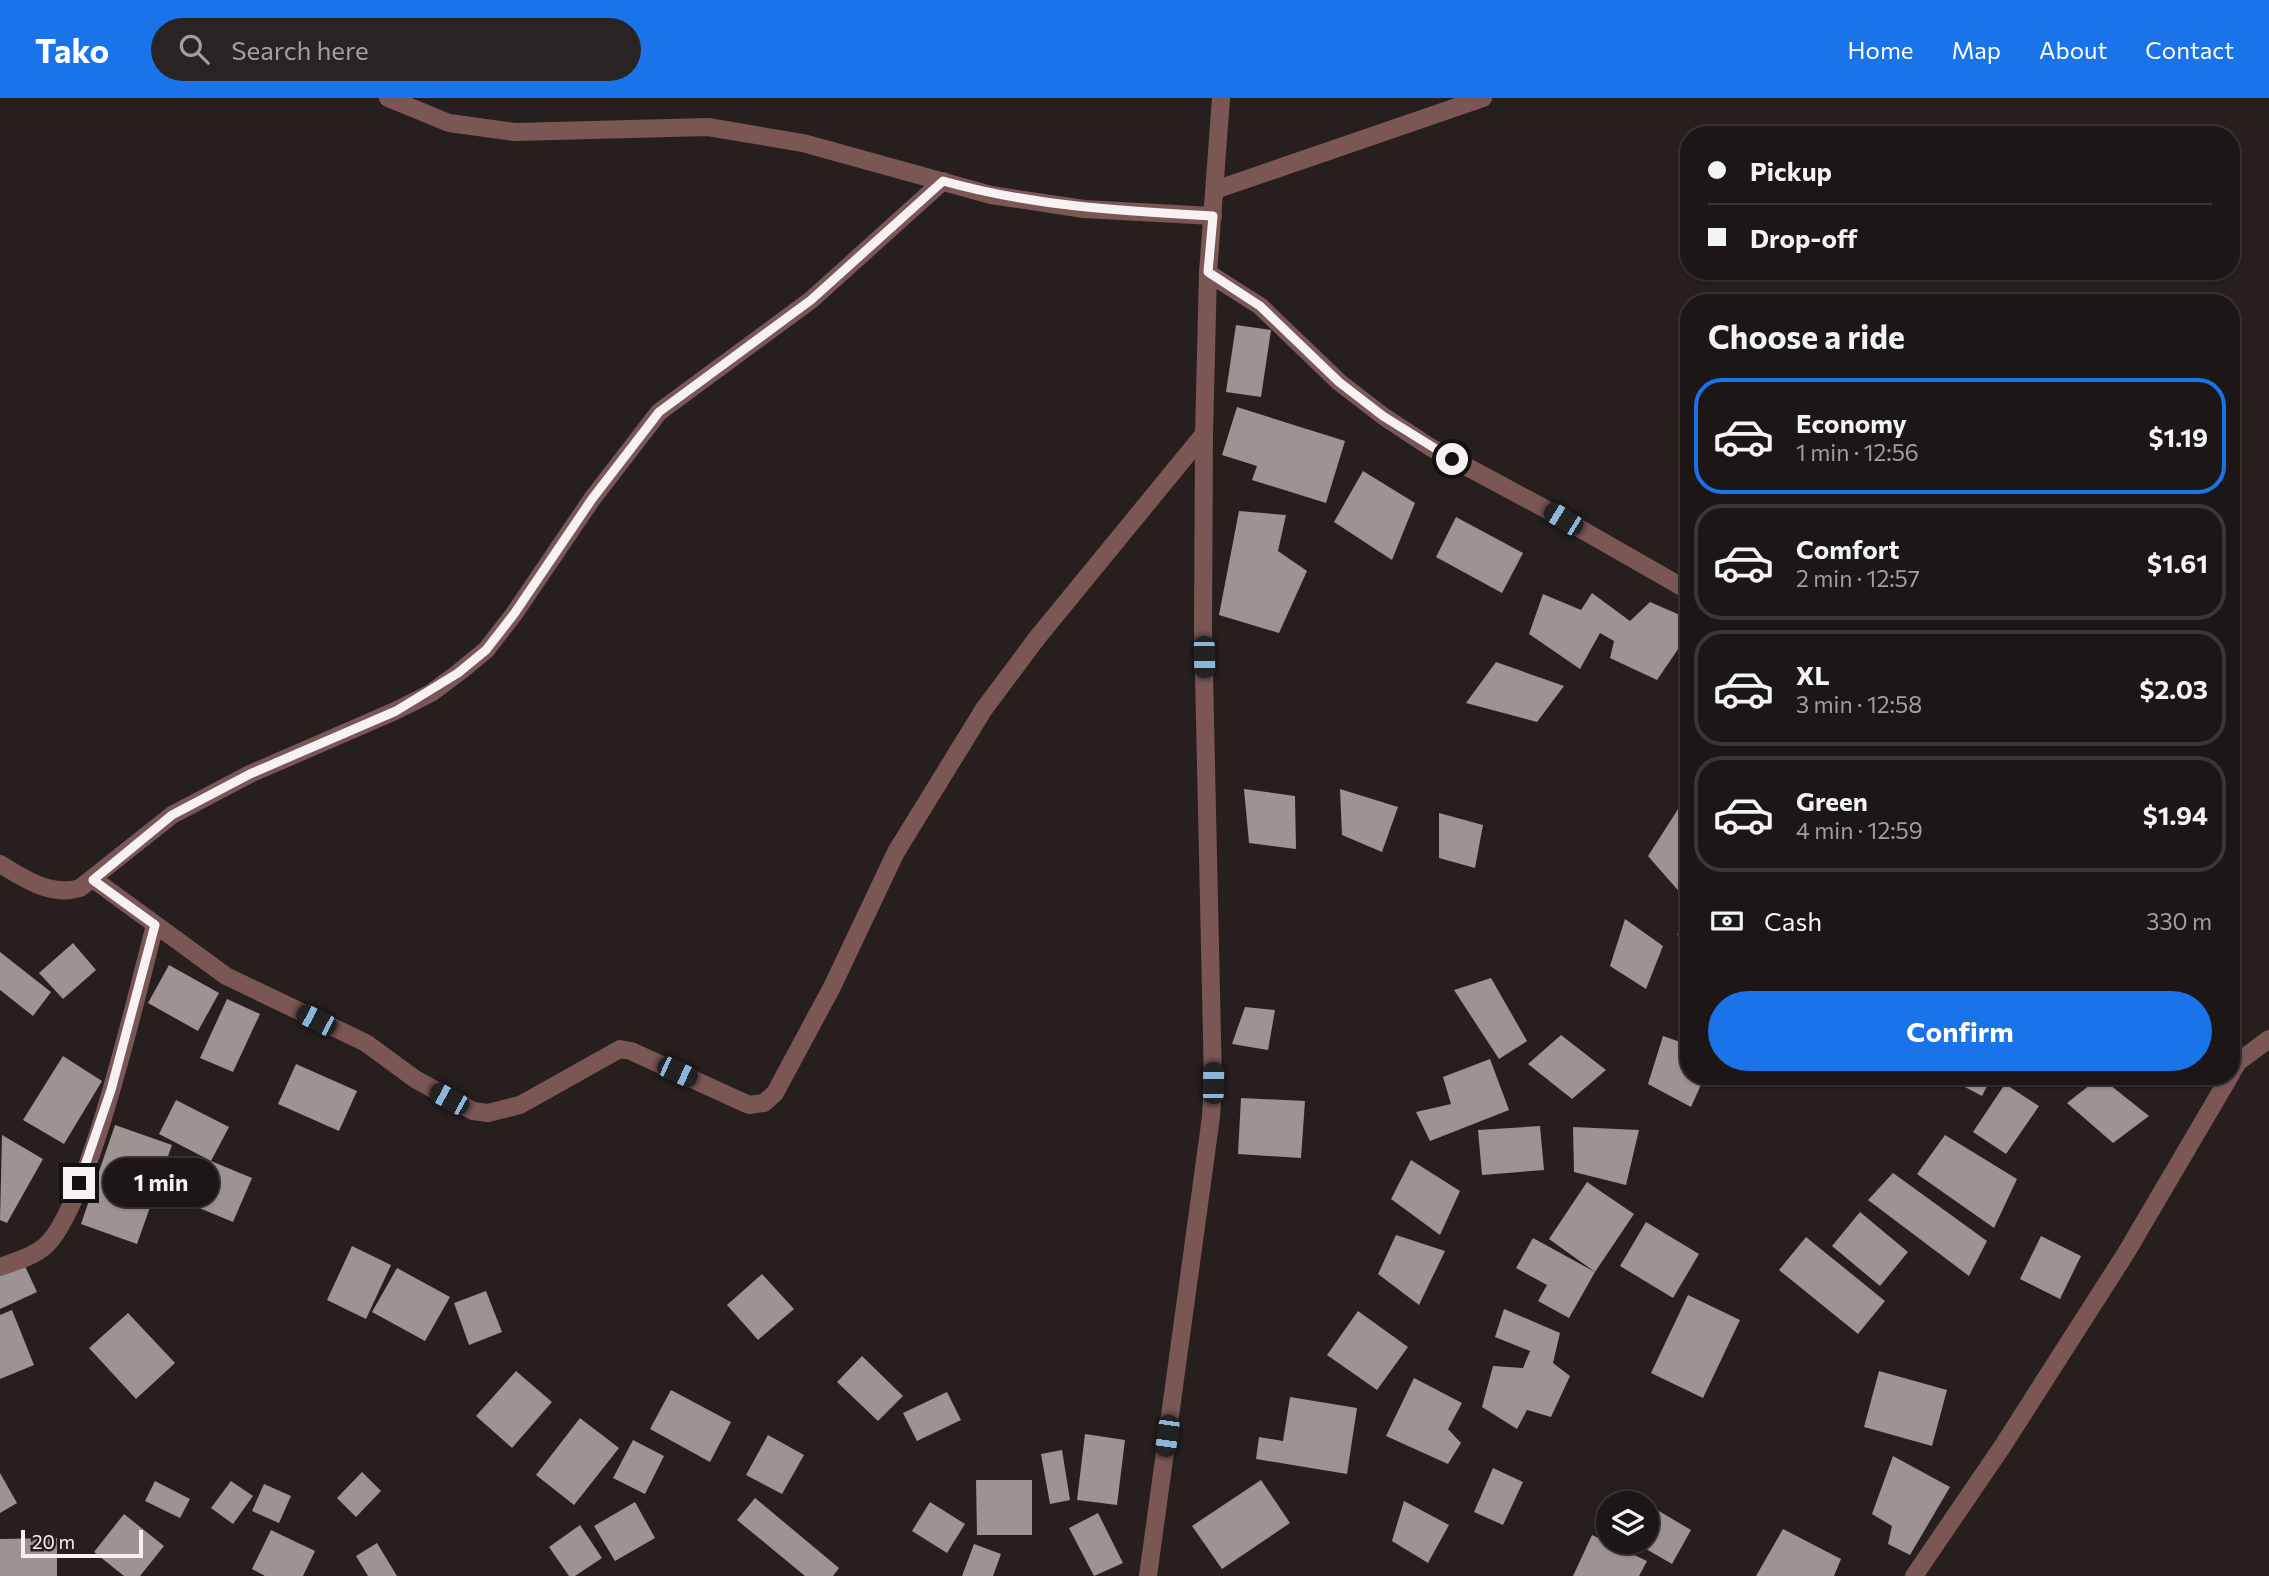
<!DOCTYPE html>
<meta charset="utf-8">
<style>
:root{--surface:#1d1616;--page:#2a2323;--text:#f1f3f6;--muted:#a09fa1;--line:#3b3535;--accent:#1a73e8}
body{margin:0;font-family:Commissioner,sans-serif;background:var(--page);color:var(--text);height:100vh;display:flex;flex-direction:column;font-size:26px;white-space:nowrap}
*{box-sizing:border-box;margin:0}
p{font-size:23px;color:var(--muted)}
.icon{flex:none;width:38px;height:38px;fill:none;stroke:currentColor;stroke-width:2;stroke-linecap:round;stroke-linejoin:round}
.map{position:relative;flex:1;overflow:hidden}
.sheet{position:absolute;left:1680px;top:196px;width:560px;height:791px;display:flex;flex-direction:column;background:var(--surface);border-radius:28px;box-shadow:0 2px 5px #0004,0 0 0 2px var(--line)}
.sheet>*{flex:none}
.guide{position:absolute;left:1680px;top:28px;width:560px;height:154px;border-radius:28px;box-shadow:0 2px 5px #0004,0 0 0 2px var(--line);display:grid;align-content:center;height:154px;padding:0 28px;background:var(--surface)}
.buttons{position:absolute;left:1596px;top:1393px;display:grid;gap:14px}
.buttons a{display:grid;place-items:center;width:63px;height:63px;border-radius:50%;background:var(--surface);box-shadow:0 2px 5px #0004,0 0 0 2px var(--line);font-size:35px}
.scale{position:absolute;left:21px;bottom:18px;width:122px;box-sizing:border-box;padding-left:7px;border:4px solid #f7f1f1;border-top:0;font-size:19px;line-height:24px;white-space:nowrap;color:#f7f1f1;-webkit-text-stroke:5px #271e1e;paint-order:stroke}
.end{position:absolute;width:32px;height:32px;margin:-16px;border:9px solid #f7f1f1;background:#111;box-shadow:0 0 0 4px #111}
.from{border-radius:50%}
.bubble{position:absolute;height:49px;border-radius:24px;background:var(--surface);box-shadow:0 2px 5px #0004,0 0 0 2px var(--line);font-size:23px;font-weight:700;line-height:49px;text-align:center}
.car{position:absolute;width:21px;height:42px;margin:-21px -10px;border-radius:9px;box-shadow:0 0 5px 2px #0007;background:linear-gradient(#222 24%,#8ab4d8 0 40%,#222 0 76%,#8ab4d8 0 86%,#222 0)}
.guide b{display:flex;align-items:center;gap:24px;height:66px;font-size:26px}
.guide b+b{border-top:2px solid var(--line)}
.guide i{width:18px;height:18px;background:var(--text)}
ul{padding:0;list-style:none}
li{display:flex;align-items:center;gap:21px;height:116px;margin:0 14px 10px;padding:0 14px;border:4px solid var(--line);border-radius:28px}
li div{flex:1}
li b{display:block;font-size:26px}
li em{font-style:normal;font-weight:700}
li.on{border-color:var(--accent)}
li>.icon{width:63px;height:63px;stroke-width:1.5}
h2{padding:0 28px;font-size:32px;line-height:84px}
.pay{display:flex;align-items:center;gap:18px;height:77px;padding:0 28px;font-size:26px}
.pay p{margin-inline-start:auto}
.button{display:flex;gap:14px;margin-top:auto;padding:14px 28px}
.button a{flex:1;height:80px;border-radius:42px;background:var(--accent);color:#fff;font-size:28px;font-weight:700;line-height:80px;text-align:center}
header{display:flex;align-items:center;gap:42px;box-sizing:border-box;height:98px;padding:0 35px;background:var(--accent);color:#fff}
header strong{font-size:33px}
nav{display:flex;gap:38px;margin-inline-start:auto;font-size:24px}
.search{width:490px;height:63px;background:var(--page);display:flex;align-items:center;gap:18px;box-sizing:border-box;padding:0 24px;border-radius:38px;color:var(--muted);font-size:26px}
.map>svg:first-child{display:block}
.building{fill:#9e9392}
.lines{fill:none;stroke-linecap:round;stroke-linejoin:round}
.minor{stroke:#7a5755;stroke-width:18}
.route{stroke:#f7f1f1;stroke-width:9}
</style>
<header>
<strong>Tako</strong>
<div class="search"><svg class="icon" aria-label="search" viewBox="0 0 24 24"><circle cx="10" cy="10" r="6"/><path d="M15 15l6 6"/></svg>Search here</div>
<nav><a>Home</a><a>Map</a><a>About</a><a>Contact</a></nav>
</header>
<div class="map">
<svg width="2269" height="1478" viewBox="0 0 2269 1478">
<rect width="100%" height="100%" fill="#271e1e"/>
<g class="building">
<path d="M1236 227 1271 232 1261 299 1226 294Z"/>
<path d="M1237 309 1345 343 1326 405 1252 382 1257 368 1222 357Z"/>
<path d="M1363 373 1415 405 1392 462 1334 424Z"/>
<path d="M1239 413 1286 417 1278 453 1307 473 1279 535 1219 517Z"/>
<path d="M1456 419 1523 455 1502 495 1436 459Z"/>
<path d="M1592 495 1630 523 1650 504 1689 521V535L1657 582 1610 560 1614 543 1600 535 1580 571 1529 536 1543 496 1581 512Z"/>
<path d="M1496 564 1564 588 1537 624 1466 605Z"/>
<path d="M1244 691 1295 698 1296 751 1249 745Z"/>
<path d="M1340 691 1398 709 1382 754 1342 737Z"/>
<path d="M1680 708 1689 715V805L1648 758Z"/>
<path d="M1439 715 1483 727 1475 770 1439 760Z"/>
<path d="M1625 821 1663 848 1646 891 1610 868Z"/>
<path d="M1689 828V854L1677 836Z"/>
<path d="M73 845 96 872 63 901 39 875Z"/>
<path d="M0 854 51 894 33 918 0 892Z"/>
<path d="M169 867 219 895 198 933 148 905Z"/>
<path d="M1491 880 1527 943 1499 961 1454 892Z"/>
<path d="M227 901 260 916 233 974 200 960Z"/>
<path d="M1245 909 1275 912 1268 952 1232 946Z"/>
<path d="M1561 937 1606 972 1572 1001 1528 966Z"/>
<path d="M1663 938 1689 947V978H1705L1691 1009 1648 986Z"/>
<path d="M63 958 102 983 64 1046 23 1022Z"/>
<path d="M1490 961 1509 1012 1430 1043 1416 1014 1451 1006 1443 979Z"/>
<path d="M296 966 357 993 339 1033 278 1006Z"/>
<path d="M1944 978H1992L1982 998Z"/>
<path d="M2100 979 2149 1018 2113 1045 2067 1005Z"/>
<path d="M2005 986 2039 1008 2006 1056 1973 1034Z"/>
<path d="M1241 1000 1305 1003 1301 1060 1238 1056Z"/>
<path d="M176 1002 229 1029 211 1063 159 1036Z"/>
<path d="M115 1027 172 1047 137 1146 81 1126Z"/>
<path d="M1540 1028 1544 1072 1482 1077 1478 1032Z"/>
<path d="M1573 1029 1639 1032 1626 1087 1574 1074Z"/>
<path d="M2 1037 43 1061 7 1125 0 1122Z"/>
<path d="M1945 1037 2017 1081 1994 1130 1917 1076Z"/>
<path d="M1411 1062 1460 1093 1440 1137 1391 1101Z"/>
<path d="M211 1063 252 1080 233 1124 192 1107Z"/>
<path d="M1893 1075 1987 1143 1969 1178 1868 1102Z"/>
<path d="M1587 1084 1634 1116 1595 1174 1549 1141Z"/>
<path d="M1860 1114 1908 1154 1880 1188 1832 1148Z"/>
<path d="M1646 1124 1699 1156 1673 1200 1620 1168Z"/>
<path d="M1396 1137 1445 1153 1419 1207 1378 1176Z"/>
<path d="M2041 1138 2081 1158 2060 1201 2020 1181Z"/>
<path d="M1806 1139 1885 1203 1858 1236 1779 1172Z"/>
<path d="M1533 1140 1595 1174 1569 1220 1538 1203 1547 1187 1516 1170Z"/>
<path d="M352 1148 391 1167 366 1221 327 1202Z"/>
<path d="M24 1166 37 1194 0 1211V1177Z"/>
<path d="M397 1170 450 1199 425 1243 372 1214Z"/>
<path d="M762 1176 794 1211 758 1242 727 1207Z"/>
<path d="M486 1193 502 1234 469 1247 454 1205Z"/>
<path d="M1688 1197 1740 1222 1703 1300 1651 1275Z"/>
<path d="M1504 1211 1560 1235 1553 1265 1570 1278 1551 1319 1527 1312 1517 1331 1482 1309 1493 1268 1523 1270 1530 1253 1495 1239Z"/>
<path d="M12 1212 34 1267 0 1281V1217Z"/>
<path d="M1358 1213 1408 1249 1377 1292 1327 1257Z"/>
<path d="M128 1215 175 1265 136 1301 89 1250Z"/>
<path d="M862 1258 903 1298 878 1323 837 1284Z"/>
<path d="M516 1273 552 1304 512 1350 476 1318Z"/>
<path d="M1879 1273 1947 1292 1932 1348 1864 1329Z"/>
<path d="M1414 1280 1462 1305 1448 1331 1461 1345 1448 1366 1386 1338Z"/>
<path d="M671 1292 731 1324 710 1364 650 1331Z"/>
<path d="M947 1294 961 1322 917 1343 903 1315Z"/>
<path d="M1290 1299 1357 1310 1347 1376 1256 1361 1259 1339 1283 1343Z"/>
<path d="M580 1320 619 1350 574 1407 536 1377Z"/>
<path d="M1085 1336 1125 1342 1117 1407 1077 1402Z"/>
<path d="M768 1337 804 1357 782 1396 746 1377Z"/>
<path d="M633 1342 664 1358 645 1396 613 1380Z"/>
<path d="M1062 1352 1070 1402 1050 1406 1041 1356Z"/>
<path d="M1893 1358 1950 1389 1910 1457 1888 1446 1892 1428 1872 1416Z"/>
<path d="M1493 1370 1523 1384 1503 1427 1474 1414Z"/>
<path d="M362 1374 381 1393 356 1419 337 1400Z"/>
<path d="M0 1375 17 1405 0 1415Z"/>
<path d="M976 1382H1032V1437H977Z"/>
<path d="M1261 1382 1290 1425 1222 1471 1192 1428Z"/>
<path d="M155 1383 190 1401 180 1420 145 1403Z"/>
<path d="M231 1383 253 1398 233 1426 211 1410Z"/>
<path d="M264 1386 291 1398 279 1425 252 1413Z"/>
<path d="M755 1400 839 1470 833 1478H805L737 1422Z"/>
<path d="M1404 1403 1449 1427 1428 1465 1392 1443Z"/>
<path d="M635 1404 655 1440 615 1463 594 1428Z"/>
<path d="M930 1404 965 1426 947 1455 912 1433Z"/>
<path d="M1647 1406 1691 1432 1672 1466 1634 1444H1647Z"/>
<path d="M1098 1415 1123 1465 1094 1478 1069 1430Z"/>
<path d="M124 1416 164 1448 140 1478H124L94 1454Z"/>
<path d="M580 1427 602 1460 575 1478H569L549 1449Z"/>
<path d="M1783 1431 1841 1461 1834 1478H1756Z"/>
<path d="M271 1432 315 1453 303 1478H265L252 1471Z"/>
<path d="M1592 1437 1647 1463 1639 1478H1573Z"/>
<path d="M57 1440V1478H0V1441Z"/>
<path d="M377 1445 397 1478H368L356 1458Z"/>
<path d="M974 1446 1001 1456 993 1478H962Z"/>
</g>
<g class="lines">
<g class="minor">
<path d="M388 0 449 25 515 34 708 29 803 45 991 97 1084 111 1213 118"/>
<path d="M1215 92 1483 0"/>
<path d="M1208 175 1260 208 1339 284 1383 318 1430 349 1542 409 1689 493"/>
<path d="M0 766C25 781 50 799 80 790L172 717 250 676 395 613 431 595 458 575 486 552 514 516 592 401 659 314 811 202 943 83"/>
<path d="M93 781 226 878 366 945 415 981 473 1013 488 1015 520 1007 620 951 631 953 749 1007 764 1005 775 995 832 889 896 754 984 611 1037 540 1204 336"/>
<path d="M2231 976 2238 964 2269 941"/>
<path d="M0 1169C14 1164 32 1159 44 1149 88 1113 138 890 155 827"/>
<path d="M1148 1478 1211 1019 1213 985 1203 531 1204 336 1208 175 1221 0"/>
<path d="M1914 1478 2002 1349 2126 1155 2230 978"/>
</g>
</g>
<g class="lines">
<path class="route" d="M79 1085 111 992 155 827 93 782 172 717 250 676 396 613 458 575 486 552 514 516 592 401 659 314 811 202 943 83C1032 108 1121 113 1213 118L1208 174 1260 208 1339 284 1383 318 1452 361"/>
</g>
</svg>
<div class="buttons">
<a><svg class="icon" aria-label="layers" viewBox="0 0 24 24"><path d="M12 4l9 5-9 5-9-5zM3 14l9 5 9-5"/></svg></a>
</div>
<div class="scale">20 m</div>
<i class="end from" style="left:1452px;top:361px"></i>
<i class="end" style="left:79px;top:1085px"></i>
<div class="bubble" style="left:103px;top:1060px;width:116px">1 min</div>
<i class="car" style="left:1563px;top:421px;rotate:302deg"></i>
<i class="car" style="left:1204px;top:559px;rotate:179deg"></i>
<i class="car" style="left:316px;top:922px;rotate:297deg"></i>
<i class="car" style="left:677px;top:974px;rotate:115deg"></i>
<i class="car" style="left:1213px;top:985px;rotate:1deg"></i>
<i class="car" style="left:449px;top:1001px;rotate:299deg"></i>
<i class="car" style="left:1167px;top:1338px;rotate:188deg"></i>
<div class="guide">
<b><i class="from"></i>Pickup</b>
<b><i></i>Drop-off</b>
</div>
<section class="sheet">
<h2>Choose a ride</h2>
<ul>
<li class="on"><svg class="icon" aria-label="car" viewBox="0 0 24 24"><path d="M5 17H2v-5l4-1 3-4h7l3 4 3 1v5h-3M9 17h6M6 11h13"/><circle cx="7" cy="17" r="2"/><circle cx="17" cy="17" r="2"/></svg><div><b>Economy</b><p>1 min · 12:56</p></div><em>$1.19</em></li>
<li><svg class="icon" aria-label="car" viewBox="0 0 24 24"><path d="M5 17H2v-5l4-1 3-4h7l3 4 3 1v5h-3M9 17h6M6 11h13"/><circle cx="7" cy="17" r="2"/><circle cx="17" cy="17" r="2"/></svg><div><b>Comfort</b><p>2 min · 12:57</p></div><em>$1.61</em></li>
<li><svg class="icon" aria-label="car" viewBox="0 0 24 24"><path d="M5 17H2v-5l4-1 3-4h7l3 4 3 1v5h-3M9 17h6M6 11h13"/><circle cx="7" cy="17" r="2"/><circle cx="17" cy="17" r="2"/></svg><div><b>XL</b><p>3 min · 12:58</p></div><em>$2.03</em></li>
<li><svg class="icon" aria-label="car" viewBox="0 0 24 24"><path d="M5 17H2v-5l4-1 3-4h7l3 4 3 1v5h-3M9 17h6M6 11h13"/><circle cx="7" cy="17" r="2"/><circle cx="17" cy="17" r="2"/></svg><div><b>Green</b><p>4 min · 12:59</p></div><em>$1.94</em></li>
</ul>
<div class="pay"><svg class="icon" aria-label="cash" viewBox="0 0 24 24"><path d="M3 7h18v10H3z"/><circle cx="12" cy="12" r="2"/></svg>Cash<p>330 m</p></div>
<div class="button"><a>Confirm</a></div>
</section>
</div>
